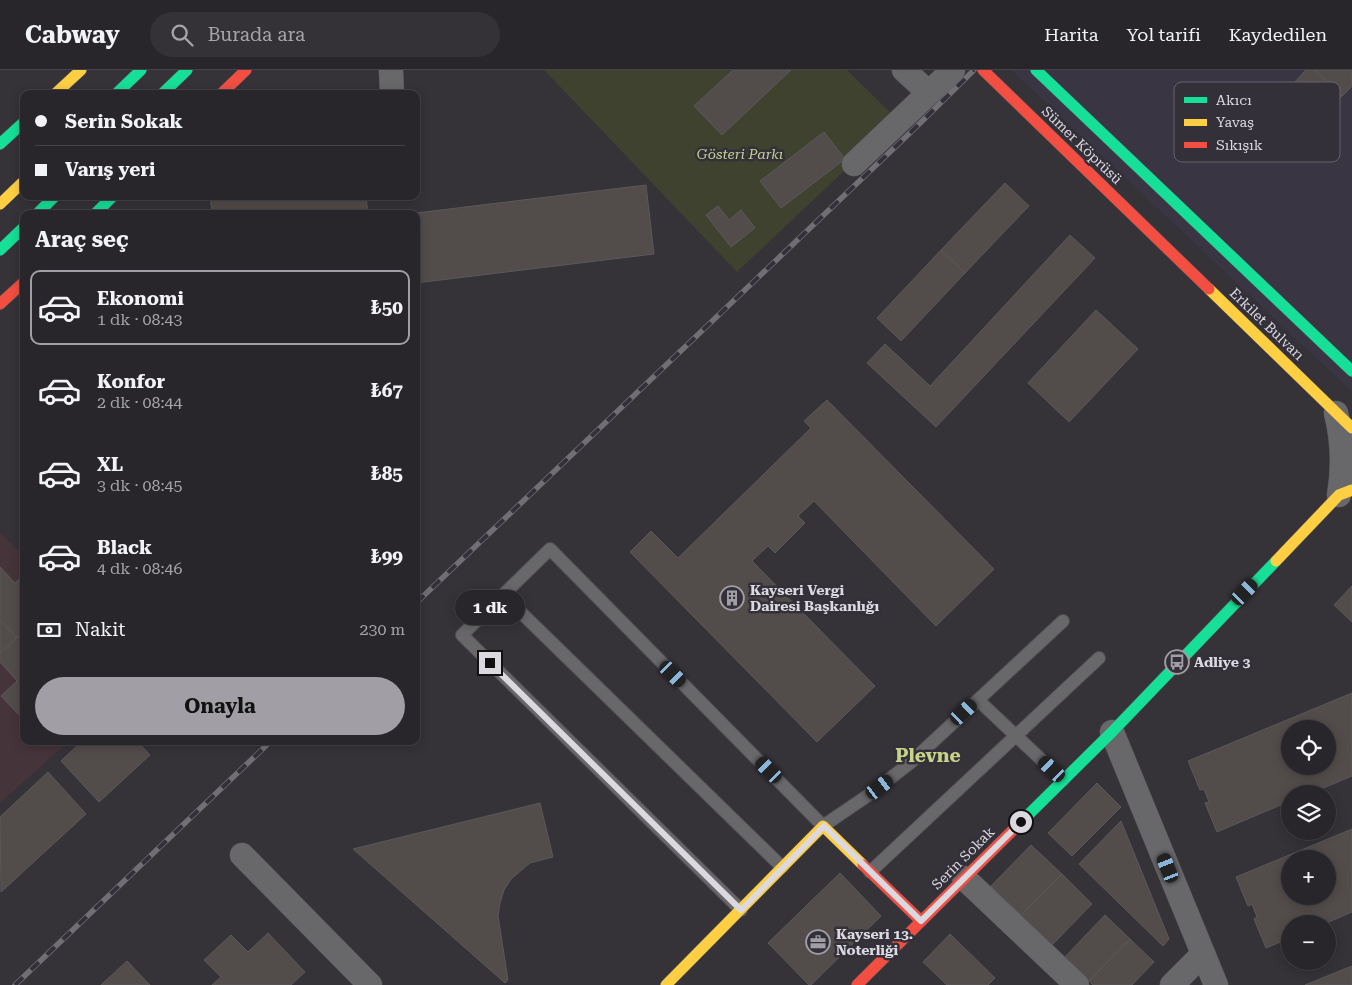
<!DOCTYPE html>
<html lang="tr">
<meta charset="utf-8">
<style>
:root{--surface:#28262a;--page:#343236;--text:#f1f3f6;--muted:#a5a5a8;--line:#444347;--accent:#a19fa5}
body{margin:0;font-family:"Roboto Serif",serif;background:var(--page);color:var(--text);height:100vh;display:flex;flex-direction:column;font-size:19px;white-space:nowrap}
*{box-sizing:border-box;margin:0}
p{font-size:16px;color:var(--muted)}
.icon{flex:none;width:28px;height:28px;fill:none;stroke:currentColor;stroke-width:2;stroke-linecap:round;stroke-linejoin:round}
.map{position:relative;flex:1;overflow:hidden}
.drawer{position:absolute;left:20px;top:140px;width:400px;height:535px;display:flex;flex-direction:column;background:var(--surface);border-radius:10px;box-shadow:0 2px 12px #0003,0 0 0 1px var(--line)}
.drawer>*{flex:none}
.hud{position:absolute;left:20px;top:20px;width:400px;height:110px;border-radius:10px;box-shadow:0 2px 12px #0003,0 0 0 1px var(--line);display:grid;align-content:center;height:110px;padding:0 15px;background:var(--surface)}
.controls{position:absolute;left:1281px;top:650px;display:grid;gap:10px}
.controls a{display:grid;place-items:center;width:55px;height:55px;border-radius:50%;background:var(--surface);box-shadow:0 2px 12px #0003,0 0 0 1px var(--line);font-size:25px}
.end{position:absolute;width:22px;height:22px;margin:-11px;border:6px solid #dbd9df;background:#111;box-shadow:0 0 0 2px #111}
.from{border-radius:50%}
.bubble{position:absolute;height:35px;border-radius:18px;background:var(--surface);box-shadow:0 2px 12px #0003,0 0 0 1px var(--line);font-size:16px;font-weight:700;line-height:35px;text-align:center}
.car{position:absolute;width:15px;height:30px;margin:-15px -8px;border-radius:6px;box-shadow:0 0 4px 1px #0007;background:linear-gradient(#222 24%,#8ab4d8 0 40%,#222 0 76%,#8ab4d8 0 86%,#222 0)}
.hud b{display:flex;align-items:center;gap:18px;height:48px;font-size:19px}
.hud b+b{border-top:1px solid var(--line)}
.hud i{width:12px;height:12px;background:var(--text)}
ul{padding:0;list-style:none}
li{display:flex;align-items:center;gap:15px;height:75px;margin:0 10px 8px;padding:0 5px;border:2px solid transparent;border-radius:10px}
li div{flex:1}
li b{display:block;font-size:19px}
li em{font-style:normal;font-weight:700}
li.on{border-color:var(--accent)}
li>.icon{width:45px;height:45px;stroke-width:1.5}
h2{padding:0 15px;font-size:22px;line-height:60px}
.pay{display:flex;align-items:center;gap:12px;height:55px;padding:0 15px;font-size:19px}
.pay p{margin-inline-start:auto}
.cta{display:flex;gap:10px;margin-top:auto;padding:10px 15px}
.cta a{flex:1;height:58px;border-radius:30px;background:var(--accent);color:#111;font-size:20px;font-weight:700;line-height:58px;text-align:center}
header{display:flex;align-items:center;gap:30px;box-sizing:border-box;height:70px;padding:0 25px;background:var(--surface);border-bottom:1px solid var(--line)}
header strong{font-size:24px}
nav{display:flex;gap:28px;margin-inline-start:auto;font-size:18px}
.search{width:350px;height:45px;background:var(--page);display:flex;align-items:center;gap:12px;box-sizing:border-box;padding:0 18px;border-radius:28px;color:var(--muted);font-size:19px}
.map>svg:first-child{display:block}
.built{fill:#3a3543}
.education{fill:#45343a}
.green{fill:#3e422e}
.building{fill:#524c4a;stroke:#5c595b;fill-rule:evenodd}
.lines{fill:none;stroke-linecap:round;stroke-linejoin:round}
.lane-casing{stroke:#525055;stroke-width:14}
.street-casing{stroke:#525055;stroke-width:25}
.fast-casing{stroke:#525055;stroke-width:12}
.slow-casing{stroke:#525055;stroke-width:12}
.jam-casing{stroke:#525055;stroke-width:12}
.lane{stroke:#68676a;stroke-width:12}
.street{stroke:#68676a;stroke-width:24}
.fast{stroke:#16e098;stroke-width:11}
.slow{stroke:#ffcf43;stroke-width:11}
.jam{stroke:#f24e42;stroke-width:11}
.rail-casing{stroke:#716e74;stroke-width:5.5}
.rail{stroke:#34303a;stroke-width:4;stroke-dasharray:11;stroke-linecap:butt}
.route{stroke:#dbd9df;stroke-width:6}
.labels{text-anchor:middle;stroke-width:5;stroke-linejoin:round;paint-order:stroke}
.street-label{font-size:14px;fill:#dbd9df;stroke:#34303a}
.park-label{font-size:14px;font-style:italic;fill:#c5d28f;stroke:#34303a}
.poi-label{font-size:14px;font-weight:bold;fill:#dbd9df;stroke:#34303a;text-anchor:start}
.district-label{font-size:19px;font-weight:bold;fill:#c7d487;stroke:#34303a}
.key{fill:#34303a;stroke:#66636c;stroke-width:1}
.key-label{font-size:14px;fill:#dbd9df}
</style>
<header>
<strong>Cabway</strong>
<div class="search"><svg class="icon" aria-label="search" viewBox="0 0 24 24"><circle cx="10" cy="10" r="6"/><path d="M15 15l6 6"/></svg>Burada ara</div>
<nav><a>Harita</a><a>Yol tarifi</a><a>Kaydedilen</a></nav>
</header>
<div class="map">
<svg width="1352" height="915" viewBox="0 0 1352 915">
<rect width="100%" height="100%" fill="#353238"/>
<path class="built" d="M1011 0H1352V322Z"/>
<path class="education" d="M0 462 24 487V671H69L0 733Z"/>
<path class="green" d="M544 0H847L898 50 737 202Z"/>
<g class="building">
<path d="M733 0H791L722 65 694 36Z"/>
<path d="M1306 0H1315L1342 26 1322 46 1291 16Z"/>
<path d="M1315 0H1352V16L1342 26Z"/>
<path d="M824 62 845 89 781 138 760 111Z"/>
<path d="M1005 113 1029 136 965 203 941 180Z"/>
<path d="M646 115 654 184 416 213V144H408Z"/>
<path d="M210 126H366L368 144H212Z"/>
<path d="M718 136 729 150 741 140 755 158 731 177 706 145Z"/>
<path d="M1070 165 1095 188 936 357 867 293 885 274 930 316Z"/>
<path d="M941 180 965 203 901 271 877 248Z"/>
<path d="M1096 240 1138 279 1069 352 1028 313Z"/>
<path d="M827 330 994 499 936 556 814 431 798 446 805 453 775 483 768 476 752 491 875 616 817 672 630 482 651 461 678 488 811 358 804 351Z"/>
<path d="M0 497 15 513 24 505V561L17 568 0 550Z"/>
<path d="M1352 516V552L1334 535Z"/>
<path d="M0 550 17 568 0 583Z"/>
<path d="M24 561V650L1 626 17 611 0 592V583Z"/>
<path d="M1352 623V706L1309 724H1290V731L1217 762 1205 733 1209 732 1204 719 1200 720 1188 691ZM1290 659H1328V696H1290Z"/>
<path d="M82 671H137L150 685 99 732 61 691Z"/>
<path d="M48 702 86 744 1 822 0 747Z"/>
<path d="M1097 713 1121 737 1072 786 1048 763Z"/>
<path d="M540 733 553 787 530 793 511 809 504 820 500 833 498 846 508 910 505 913 353 779Z"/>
<path d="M1121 751 1169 869 1163 876 1079 794Z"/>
<path d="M1352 759V842L1324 854H1290V868L1266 878 1254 849 1257 847 1252 834 1248 836 1236 807ZM1290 789H1328V826H1290Z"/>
<path d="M1031 775 1062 804 1021 845 991 816Z"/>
<path d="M840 803 881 846 811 915H809L768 873Z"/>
<path d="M1062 804 1092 834 1052 875 1021 845Z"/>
<path d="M1105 845 1130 869 1089 911 1064 888Z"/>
<path d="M268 863 305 902 291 915H212L221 907 204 890 231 865 248 882Z"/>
<path d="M950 864 995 908 988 915H947L923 892Z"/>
<path d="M1130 869 1154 892 1132 915H1093L1089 911Z"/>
<path d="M127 891 150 915H101Z"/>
<path d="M1352 896V915H1305Z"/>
</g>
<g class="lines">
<g class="lane-casing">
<g id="lane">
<path d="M503 525 782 797"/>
<path d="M978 630 1063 710"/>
<path d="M870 802 1099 588"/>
<path d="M741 840 462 565 550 479 823 756 870 724 910 693 1063 551"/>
</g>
</g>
<g class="street-casing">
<g id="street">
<path d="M391 0 392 24"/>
<path d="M904 0 929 23"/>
<path d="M854 94 953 0"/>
<path d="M1336 343C1343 371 1344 396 1339 425"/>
<path d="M1112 662 1216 915"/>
<path d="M242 785 370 915"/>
<path d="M964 808 1077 915"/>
<path d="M1172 915 1203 884"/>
</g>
</g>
<g class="fast-casing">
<g id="fast">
<path d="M1036 0 1352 301"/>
<path d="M116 24 141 0"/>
<path d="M162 24 187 0"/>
<path d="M0 74 24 52"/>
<path d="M37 144 55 126"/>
<path d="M95 144 113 126"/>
<path d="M0 180 24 157"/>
<path d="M1020 753 1112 662 1276 491"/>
</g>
</g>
<g class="slow-casing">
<g id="slow">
<path d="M55 24 81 0"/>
<path d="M0 134 24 111"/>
<path d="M1209 219 1352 358"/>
<path d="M1276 491 1339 425 1352 420"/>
<path d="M666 915 823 756 863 795"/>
</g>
</g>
<g class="jam-casing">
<g id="jam">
<path d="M983 0 1209 219"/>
<path d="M221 24 246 0"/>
<path d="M0 234 24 212"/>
<path d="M863 795 921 851"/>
<path d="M857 915 1020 753"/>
</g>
</g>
<use href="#lane" class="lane"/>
<use href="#street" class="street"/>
<use href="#fast" class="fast"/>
<use href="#slow" class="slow"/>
<use href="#jam" class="jam"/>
<g class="rail-casing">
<g id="rail">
<path d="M416 533 913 60 974 0"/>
<path d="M15 915 271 671"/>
</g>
</g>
<use href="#rail" class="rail"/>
</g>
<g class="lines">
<path class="route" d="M490 593 741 840 824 756 921 851 1021 752"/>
</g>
<defs>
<g id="building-ring" transform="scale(1.25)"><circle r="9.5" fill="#34303a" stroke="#a19fa5" stroke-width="1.5"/><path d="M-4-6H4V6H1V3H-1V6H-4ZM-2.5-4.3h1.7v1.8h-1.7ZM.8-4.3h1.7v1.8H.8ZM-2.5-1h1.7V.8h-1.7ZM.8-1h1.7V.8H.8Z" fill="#a19fa5"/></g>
<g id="bus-ring" transform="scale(1.25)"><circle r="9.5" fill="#34303a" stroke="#a19fa5" stroke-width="1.5"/><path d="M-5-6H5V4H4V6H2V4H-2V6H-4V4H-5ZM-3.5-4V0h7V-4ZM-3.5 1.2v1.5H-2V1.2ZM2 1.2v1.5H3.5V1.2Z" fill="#a19fa5"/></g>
<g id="office-ring" transform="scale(1.25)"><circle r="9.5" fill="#34303a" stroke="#a19fa5" stroke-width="1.5"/><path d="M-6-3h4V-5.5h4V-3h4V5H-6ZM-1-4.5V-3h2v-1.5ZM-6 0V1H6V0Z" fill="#a19fa5"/></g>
</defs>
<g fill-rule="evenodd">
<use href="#building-ring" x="732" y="528"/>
<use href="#bus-ring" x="1177" y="592"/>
<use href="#office-ring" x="818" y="872"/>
</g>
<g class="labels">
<g class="street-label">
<text transform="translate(1082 75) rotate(44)" y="5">Sümer Köprüsü</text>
<text transform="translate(1267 254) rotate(44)" y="5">Erkilet Bulvarı</text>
<text transform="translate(963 788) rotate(-45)" y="5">Serin Sokak</text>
</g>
<g class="park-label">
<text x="740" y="89">Gösteri Parkı</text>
</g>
<g class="poi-label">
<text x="750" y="525">Kayseri Vergi<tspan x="750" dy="16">Dairesi Başkanlığı</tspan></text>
<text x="1194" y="597">Adliye 3</text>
<text x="836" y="869">Kayseri 13.<tspan x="836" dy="16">Noterliği</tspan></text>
</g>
<g class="district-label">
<text x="928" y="692">Plevne</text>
</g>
</g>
<rect x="1174" y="12" width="166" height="80" rx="8" class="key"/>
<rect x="1184" y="27" width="23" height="6" fill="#16e098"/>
<rect x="1184" y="49" width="23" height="7" fill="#ffcf43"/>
<rect x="1184" y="72" width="23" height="6" fill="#f24e42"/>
<g class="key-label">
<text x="1216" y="35">Akıcı</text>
<text x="1216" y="57">Yavaş</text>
<text x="1216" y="80">Sıkışık</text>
</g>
</svg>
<div class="controls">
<a><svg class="icon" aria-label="locate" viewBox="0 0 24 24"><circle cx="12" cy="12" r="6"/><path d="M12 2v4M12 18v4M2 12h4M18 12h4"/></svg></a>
<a><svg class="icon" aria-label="layers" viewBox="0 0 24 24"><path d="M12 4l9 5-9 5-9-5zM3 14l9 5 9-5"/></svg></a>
<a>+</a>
<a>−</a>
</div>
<i class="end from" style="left:1021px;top:752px"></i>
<i class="end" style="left:490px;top:593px"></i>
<div class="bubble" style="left:455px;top:520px;width:70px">1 dk</div>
<i class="car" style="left:1245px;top:522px;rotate:44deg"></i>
<i class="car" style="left:673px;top:604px;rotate:135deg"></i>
<i class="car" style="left:964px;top:642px;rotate:47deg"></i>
<i class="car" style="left:1052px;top:699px;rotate:313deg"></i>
<i class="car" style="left:769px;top:700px;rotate:315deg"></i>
<i class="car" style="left:880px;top:717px;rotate:53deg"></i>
<i class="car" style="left:1168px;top:798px;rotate:338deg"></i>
<div class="hud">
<b><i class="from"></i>Serin Sokak</b>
<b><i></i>Varış yeri</b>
</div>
<section class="drawer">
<h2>Araç seç</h2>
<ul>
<li class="on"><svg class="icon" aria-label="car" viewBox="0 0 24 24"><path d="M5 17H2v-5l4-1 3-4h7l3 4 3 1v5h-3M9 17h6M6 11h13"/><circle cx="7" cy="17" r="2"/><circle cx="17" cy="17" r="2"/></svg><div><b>Ekonomi</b><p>1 dk · 08:43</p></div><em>₺50</em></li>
<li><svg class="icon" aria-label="car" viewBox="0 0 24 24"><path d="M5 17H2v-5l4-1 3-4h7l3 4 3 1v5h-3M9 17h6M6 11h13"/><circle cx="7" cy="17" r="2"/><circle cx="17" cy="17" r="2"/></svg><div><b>Konfor</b><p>2 dk · 08:44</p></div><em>₺67</em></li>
<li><svg class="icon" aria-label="car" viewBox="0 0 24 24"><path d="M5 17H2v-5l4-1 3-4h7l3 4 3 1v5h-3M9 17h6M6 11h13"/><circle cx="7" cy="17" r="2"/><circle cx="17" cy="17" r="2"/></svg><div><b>XL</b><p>3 dk · 08:45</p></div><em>₺85</em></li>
<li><svg class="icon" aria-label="car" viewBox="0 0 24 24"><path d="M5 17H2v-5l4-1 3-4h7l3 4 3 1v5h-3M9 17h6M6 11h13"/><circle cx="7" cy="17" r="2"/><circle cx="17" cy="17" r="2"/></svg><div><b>Black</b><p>4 dk · 08:46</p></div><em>₺99</em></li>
</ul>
<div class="pay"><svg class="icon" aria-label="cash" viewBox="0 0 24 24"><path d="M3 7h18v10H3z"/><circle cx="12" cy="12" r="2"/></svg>Nakit<p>230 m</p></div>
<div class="cta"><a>Onayla</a></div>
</section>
</div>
